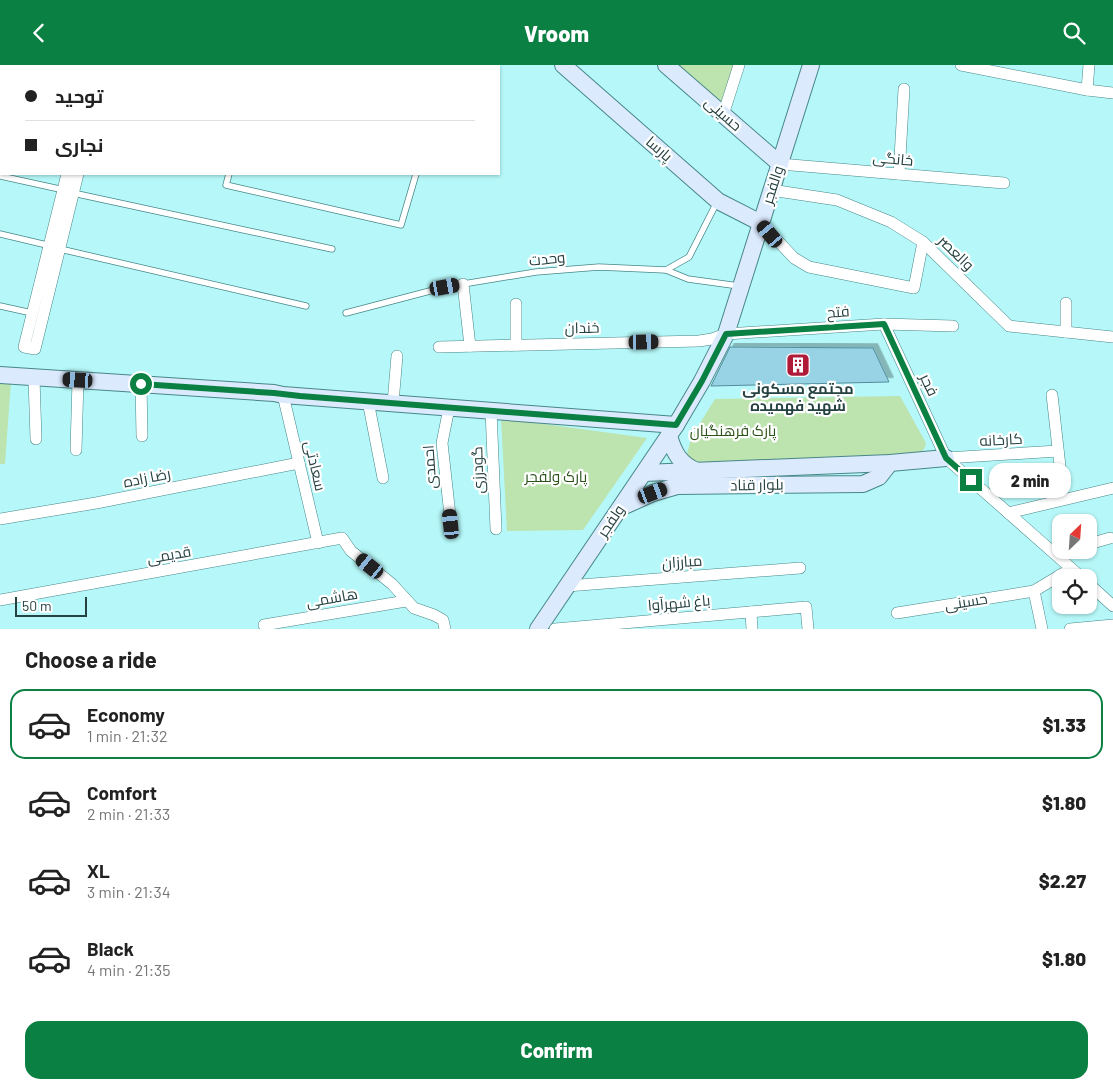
<!DOCTYPE html>
<meta charset="utf-8">
<style>
:root{--surface:#fff;--page:#f2f2f2;--text:#222;--muted:#767676;--line:#e0e0e0;--accent:#0b8043}
body{margin:0;font-family:Barlow,Cairo,sans-serif;background:var(--page);color:var(--text);height:100vh;display:flex;flex-direction:column;font-size:19px;white-space:nowrap}
*{box-sizing:border-box;margin:0}
p{font-size:16px;color:var(--muted)}
.icon{flex:none;width:28px;height:28px;fill:none;stroke:currentColor;stroke-width:2;stroke-linecap:round;stroke-linejoin:round}
.map{position:relative;height:564px;overflow:hidden}
.sheet{display:flex;flex-direction:column;background:var(--surface);flex:1}
.sheet>*{flex:none}
.hud{position:absolute;left:0px;top:0px;width:500px;height:110px;box-shadow:0 1px 4px #0004;display:grid;align-content:center;height:110px;padding:0 25px;background:var(--surface)}
.needle{width:32px;rotate:25deg}
.tools{position:absolute;left:1052px;top:449px;display:grid;gap:10px}
.tools a{display:grid;place-items:center;width:45px;height:45px;border-radius:10px;background:var(--surface);box-shadow:0 1px 4px #0004;font-size:25px}
.scale{position:absolute;left:15px;bottom:12px;width:72px;box-sizing:border-box;padding-left:5px;border:2px solid #264141;border-top:0;font-size:14px;line-height:18px;white-space:nowrap;color:#264141;-webkit-text-stroke:4px #fff;paint-order:stroke}
.end{position:absolute;width:22px;height:22px;margin:-11px;border:6px solid #0b8043;background:#fff;box-shadow:0 0 0 2px #fff}
.from{border-radius:50%}
.bubble{position:absolute;height:35px;border-radius:15px;background:var(--surface);box-shadow:0 1px 4px #0004;font-size:16px;font-weight:800;line-height:35px;text-align:center}
.car{position:absolute;width:15px;height:30px;margin:-15px -8px;border-radius:6px;box-shadow:0 0 4px 1px #0007;background:linear-gradient(#222 24%,#8ab4d8 0 40%,#222 0 76%,#8ab4d8 0 86%,#222 0)}
.hud b{display:flex;align-items:center;gap:18px;height:48px;font-size:19px}
.hud b+b{border-top:1px solid var(--line)}
.hud i{width:12px;height:12px;background:var(--text)}
ul{padding:0;list-style:none}
li{display:flex;align-items:center;gap:15px;height:70px;margin:0 10px 8px;padding:0 15px;border:2px solid transparent;border-radius:15px}
li div{flex:1}
li b{display:block;font-size:19px}
li em{font-style:normal;font-weight:800}
li.on{border-color:var(--accent)}
li>.icon{width:45px;height:45px;stroke-width:1.5}
h2{padding:0 25px;font-size:22px;line-height:60px}
.button{display:flex;gap:10px;margin-top:auto;padding:10px 25px}
.button a{flex:1;height:58px;border-radius:15px;background:var(--accent);color:#fff;font-size:20px;font-weight:800;line-height:58px;text-align:center}
header{display:flex;justify-content:space-between;align-items:center;height:65px;padding:0 25px;background:var(--accent);color:#fff;font-size:22px;font-weight:800}
.map>svg:first-child{display:block}
.green{fill:#bde3af}
.building{fill:#97d3e4;stroke:#538d9d;filter:url(#shadow)}
.lines{fill:none;stroke-linecap:round;stroke-linejoin:round}
.lane-casing{stroke:#478788;stroke-width:7}
.street-casing{stroke:#478788;stroke-width:12}
.secondary-casing{stroke:#478788;stroke-width:18}
.lane{stroke:#fff;stroke-width:5.5}
.street{stroke:#fff;stroke-width:11}
.secondary{stroke:#dceafe;stroke-width:16}
.route{stroke:#0b8043;stroke-width:6}
.labels{text-anchor:middle;stroke-width:4.5;stroke-linejoin:round;paint-order:stroke}
.street-label{font-size:15px;fill:#264141;stroke:#fff}
.poi-label{font-size:15px;font-weight:bold;fill:#264141;stroke:#fff}
.park-label{font-size:15px;fill:#2c531a;stroke:#fff}
</style>
<header><svg class="icon" aria-label="back" viewBox="0 0 24 24"><path d="M15 5l-7 7 7 7"/></svg>Vroom<svg class="icon" aria-label="search" viewBox="0 0 24 24"><circle cx="10" cy="10" r="6"/><path d="M15 15l6 6"/></svg></header>
<div class="map">
<svg width="1113" height="564" viewBox="0 0 1113 564">
<defs>
<filter id="shadow"><feDropShadow dx="4.5" dy="-4.5" stdDeviation="0" flood-color="#0004"/></filter>
</defs>
<rect width="100%" height="100%" fill="#b6f8f9"/>
<g class="green">
<path d="M674 0H734L720 40Z"/>
<path d="M0 316H11L5 399H0Z"/>
<path d="M900 331 926 378C924 386 922 388 914 389L703 399 690 394 687 388 692 371 715 334Z"/>
<path d="M501 353 647 373 583 465 507 466Z"/>
</g>
<path class="building" d="M730 282 873 283 889 317 711 321Z"/>
<g class="lines">
<g class="lane-casing">
<g id="lane">
<path d="M47 0 53 1"/>
<path d="M216 0 221 1"/>
<path d="M229 109 226 120 401 160 416 109"/>
<path d="M0 111 64 125"/>
<path d="M73 128 332 184"/>
<path d="M0 169 51 181"/>
<path d="M60 184 306 241"/>
<path d="M666 205 688 214 739 221"/>
<path d="M0 241 32 248"/>
<path d="M346 248 445 222 536 207 599 202 666 205 689 192 717 137"/>
</g>
</g>
<g class="street-casing">
<g id="street">
<path d="M961 0 1087 25 1113 28"/>
<path d="M94 1 95 0"/>
<path d="M105 1 106 0"/>
<path d="M304 1V0"/>
<path d="M1087 25 1089 0"/>
<path d="M723 50 739 0"/>
<path d="M780 99 1004 118"/>
<path d="M67 109 24 282 35 284 78 109"/>
<path d="M899 109 904 24"/>
<path d="M771 125 837 135 891 157 923 177 1009 261 1113 272"/>
<path d="M761 158 794 193 809 202 914 223 923 177"/>
<path d="M463 219 470 281"/>
<path d="M1066 238V267"/>
<path d="M516 239V280"/>
<path d="M884 259 946 393 1081 512"/>
<path d="M439 282 699 276 712 274 726 269 884 259 953 261"/>
<path d="M34 313 36 374"/>
<path d="M141 319 142 371"/>
<path d="M283 330 318 478"/>
<path d="M1052 330 1061 410"/>
<path d="M368 336 383 413"/>
<path d="M393 338 397 291"/>
<path d="M449 343 442 378 451 459"/>
<path d="M491 346 496 464"/>
<path d="M76 385 78 315"/>
<path d="M946 393 1058 386"/>
<path d="M1008 448 1113 423"/>
<path d="M0 454 96 438 299 398"/>
<path d="M1089 479 1110 473"/>
<path d="M1089 519 1113 541"/>
<path d="M567 521 800 503"/>
<path d="M1034 526 1042 564"/>
<path d="M0 535 342 473 351 486 392 519 414 543 434 550 443 555 445 564"/>
<path d="M751 547 752 564"/>
<path d="M897 548 1034 526 1064 508"/>
<path d="M264 560 406 536"/>
<path d="M555 564 806 542 808 564"/>
<path d="M1070 564 1113 560"/>
</g>
</g>
<g class="secondary-casing">
<g id="secondary">
<path d="M563 0 718 136 761 158"/>
<path d="M666 0 780 99"/>
<path d="M0 310 274 328 283 330 676 360"/>
<path d="M669 371C674 388 680 399 697 406"/>
<path d="M644 408 890 398 946 393"/>
<path d="M622 442 653 428 677 421 863 419 879 412 890 398"/>
<path d="M538 564 676 360 702 316 726 269 811 0"/>
</g>
</g>
<use href="#lane" class="lane"/>
<use href="#street" class="street"/>
<use href="#secondary" class="secondary"/>
</g>
<g class="lines">
<path class="route" d="M141 319 274 328 300 331 676 360 702 316 726 269 884 259 946 393 971 415"/>
</g>
<defs>
<g id="building-square" transform="scale(1.25)"><rect x="-9" y="-9" width="18" height="18" rx="4" fill="#af1a39" stroke="#fff"/><path d="M-4-6H4V6H1V3H-1V6H-4ZM-2.5-4.3h1.7v1.8h-1.7ZM.8-4.3h1.7v1.8H.8ZM-2.5-1h1.7V.8h-1.7ZM.8-1h1.7V.8H.8Z" fill="#fff"/></g>
</defs>
<g fill-rule="evenodd">
<use href="#building-square" x="798" y="300"/>
</g>
<g class="labels">
<g class="street-label">
<text transform="translate(723 49) rotate(41)" y="5">حسینی</text>
<text transform="translate(659 84) rotate(41)" y="5">پارسا</text>
<text transform="translate(893 94) rotate(5)" y="5">خانگی</text>
<text transform="translate(773 120) rotate(-72)" y="5">والفجر</text>
<text transform="translate(956 188) rotate(44)" y="5">والعصر</text>
<text transform="translate(547 194) rotate(-6)" y="5">وحدت</text>
<text transform="translate(838 247) rotate(-4)" y="5">فتح</text>
<text transform="translate(582 263) rotate(-1)" y="5">خندان</text>
<text transform="translate(929 320) rotate(65)" y="5">فجر</text>
<text transform="translate(1001 375) rotate(-3)" y="5">کارخانه</text>
<text transform="translate(315 401) rotate(77)" y="5">سعادتی</text>
<text transform="translate(430 402) rotate(-94)" y="5">احمدی</text>
<text transform="translate(478 405) rotate(-92)" y="5">گودرزی</text>
<text transform="translate(147 413) rotate(-11)" y="5">رضا زاده</text>
<text transform="translate(757 420) rotate(-1)" y="5">بلوار قناد</text>
<text transform="translate(611 456) rotate(-56)" y="5">ولفجر</text>
<text transform="translate(169 490) rotate(-10)" y="5">قدیمی</text>
<text transform="translate(682 497) rotate(-4)" y="5">مبارزان</text>
<text transform="translate(332 533) rotate(-10)" y="5">هاشمی</text>
<text transform="translate(966 537) rotate(-9)" y="5">حسینی</text>
<text transform="translate(679 538) rotate(-5)" y="5">باغ شهرآوا</text>
</g>
<g class="poi-label">
<text x="798" y="329">مجتمع مسکونی<tspan x="798" dy="17">شهید فهمیده</tspan></text>
</g>
<g class="park-label">
<text x="733" y="371">پارک فرهنگیان</text>
<text x="556" y="417">پارک ولفجر</text>
</g>
</g>
</svg>
<div class="tools">
<a><svg class="needle" viewBox="-14 -14 28 28"><path d="M0-13l5 13h-10z" fill="#e53935"/><path d="M0 13l5-13h-10z" fill="#767676"/></svg></a>
<a><svg class="icon" aria-label="locate" viewBox="0 0 24 24"><circle cx="12" cy="12" r="6"/><path d="M12 2v4M12 18v4M2 12h4M18 12h4"/></svg></a>
</div>
<div class="scale">50 m</div>
<i class="end from" style="left:141px;top:319px"></i>
<i class="end" style="left:971px;top:415px"></i>
<div class="bubble" style="left:989px;top:398px;width:82px">2 min</div>
<i class="car" style="left:770px;top:169px;rotate:320deg"></i>
<i class="car" style="left:445px;top:222px;rotate:80deg"></i>
<i class="car" style="left:644px;top:277px;rotate:89deg"></i>
<i class="car" style="left:78px;top:315px;rotate:273deg"></i>
<i class="car" style="left:653px;top:428px;rotate:69deg"></i>
<i class="car" style="left:451px;top:459px;rotate:354deg"></i>
<i class="car" style="left:370px;top:501px;rotate:309deg"></i>
<div class="hud">
<b><i class="from"></i>توحید</b>
<b><i></i>نجاری</b>
</div>
</div>
<section class="sheet">
<h2>Choose a ride</h2>
<ul>
<li class="on"><svg class="icon" aria-label="car" viewBox="0 0 24 24"><path d="M5 17H2v-5l4-1 3-4h7l3 4 3 1v5h-3M9 17h6M6 11h13"/><circle cx="7" cy="17" r="2"/><circle cx="17" cy="17" r="2"/></svg><div><b>Economy</b><p>1 min · 21:32</p></div><em>$1.33</em></li>
<li><svg class="icon" aria-label="car" viewBox="0 0 24 24"><path d="M5 17H2v-5l4-1 3-4h7l3 4 3 1v5h-3M9 17h6M6 11h13"/><circle cx="7" cy="17" r="2"/><circle cx="17" cy="17" r="2"/></svg><div><b>Comfort</b><p>2 min · 21:33</p></div><em>$1.80</em></li>
<li><svg class="icon" aria-label="car" viewBox="0 0 24 24"><path d="M5 17H2v-5l4-1 3-4h7l3 4 3 1v5h-3M9 17h6M6 11h13"/><circle cx="7" cy="17" r="2"/><circle cx="17" cy="17" r="2"/></svg><div><b>XL</b><p>3 min · 21:34</p></div><em>$2.27</em></li>
<li><svg class="icon" aria-label="car" viewBox="0 0 24 24"><path d="M5 17H2v-5l4-1 3-4h7l3 4 3 1v5h-3M9 17h6M6 11h13"/><circle cx="7" cy="17" r="2"/><circle cx="17" cy="17" r="2"/></svg><div><b>Black</b><p>4 min · 21:35</p></div><em>$1.80</em></li>
</ul>
<div class="button"><a>Confirm</a></div>
</section>
